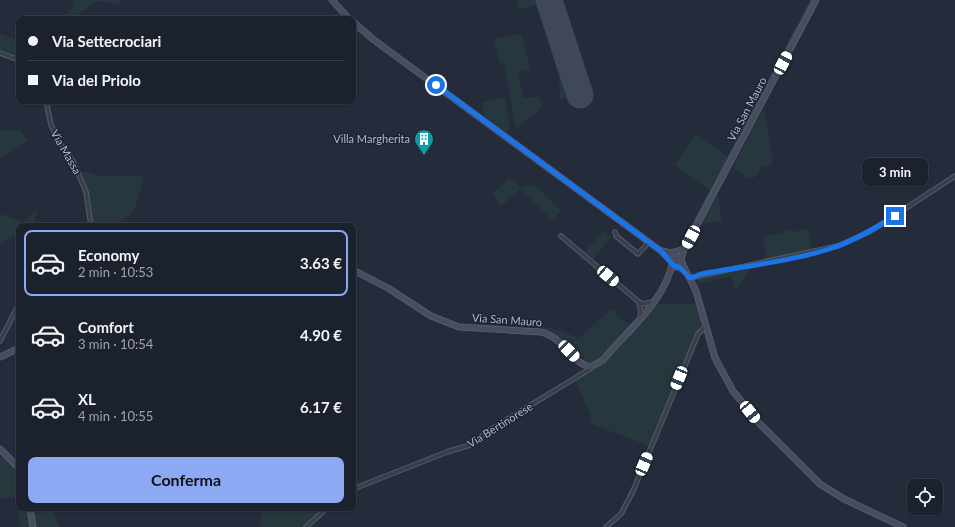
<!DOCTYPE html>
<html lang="it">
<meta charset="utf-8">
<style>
:root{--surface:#1b212d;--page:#242935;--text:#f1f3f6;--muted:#a0a3aa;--line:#393e49;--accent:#8caaf4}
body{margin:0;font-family:Lato,sans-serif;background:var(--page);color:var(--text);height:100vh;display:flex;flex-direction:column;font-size:15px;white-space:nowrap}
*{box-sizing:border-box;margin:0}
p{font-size:13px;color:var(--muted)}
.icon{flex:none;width:22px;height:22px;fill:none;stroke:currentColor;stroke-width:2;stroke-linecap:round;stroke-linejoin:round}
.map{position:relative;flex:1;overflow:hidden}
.drawer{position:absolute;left:16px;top:223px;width:340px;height:288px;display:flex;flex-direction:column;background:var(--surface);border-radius:8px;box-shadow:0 1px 3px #0004,0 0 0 1px var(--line)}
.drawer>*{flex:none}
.top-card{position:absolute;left:16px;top:16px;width:340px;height:88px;border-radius:8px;box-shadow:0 1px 3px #0004,0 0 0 1px var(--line);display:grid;align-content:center;height:88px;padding:0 12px;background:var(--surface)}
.buttons{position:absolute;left:907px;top:479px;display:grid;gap:8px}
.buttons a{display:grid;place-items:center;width:36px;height:36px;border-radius:8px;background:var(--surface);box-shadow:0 1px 3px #0004,0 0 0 1px var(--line);font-size:20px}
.end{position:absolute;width:18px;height:18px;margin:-9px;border:5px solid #1a73e8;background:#fff;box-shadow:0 0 0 2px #fff}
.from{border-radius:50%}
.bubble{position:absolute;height:28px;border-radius:8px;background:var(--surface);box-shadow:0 1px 3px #0004,0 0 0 1px var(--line);font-size:13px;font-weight:700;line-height:28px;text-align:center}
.car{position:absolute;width:12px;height:24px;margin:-12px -6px;border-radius:5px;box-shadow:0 0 3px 1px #0007;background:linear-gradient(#fff 24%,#345 0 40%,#fff 0 76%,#345 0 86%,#fff 0)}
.top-card b{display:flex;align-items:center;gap:14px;height:38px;font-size:15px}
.top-card b+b{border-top:1px solid var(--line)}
.top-card i{width:10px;height:10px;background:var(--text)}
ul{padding:7px 0 0;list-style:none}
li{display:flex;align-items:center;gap:12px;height:66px;margin:0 8px 6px;padding:0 4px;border:2px solid transparent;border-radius:8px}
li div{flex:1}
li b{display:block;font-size:15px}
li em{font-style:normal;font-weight:700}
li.selected{border-color:var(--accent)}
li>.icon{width:36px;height:36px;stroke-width:1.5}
.action{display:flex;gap:8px;margin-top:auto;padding:8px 12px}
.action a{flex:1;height:46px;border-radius:8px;background:var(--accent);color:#111;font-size:16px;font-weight:700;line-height:46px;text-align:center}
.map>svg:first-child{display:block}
.green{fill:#26383d}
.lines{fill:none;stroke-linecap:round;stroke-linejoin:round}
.stream{stroke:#394663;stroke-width:1}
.runway{stroke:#3f4758;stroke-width:27}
.street-casing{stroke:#565c6a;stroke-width:5.5}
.secondary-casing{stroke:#565c6a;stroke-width:7}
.street{stroke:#383e4c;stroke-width:3.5}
.secondary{stroke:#464d5f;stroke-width:5}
.route{stroke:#1a73e8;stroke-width:5}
.labels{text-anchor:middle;stroke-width:3;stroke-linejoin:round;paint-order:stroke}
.street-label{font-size:11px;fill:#b4b9c8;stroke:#1d2331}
.poi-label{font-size:11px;fill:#b4b9c8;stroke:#1d2331;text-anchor:end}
</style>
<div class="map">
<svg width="955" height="527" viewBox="0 0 955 527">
<rect width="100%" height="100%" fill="#242c3c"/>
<g class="green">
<path d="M72 0H122L120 4 95 1 73 19H60L74 6Z"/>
<path d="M517 0H543L576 97 560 99 559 76 537 5 519 10Z"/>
<path d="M0 33 19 41V57L0 51Z"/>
<path d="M522 34 530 70 518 72 523 98 537 97 541 99V108L516 129 504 63H499L494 39Z"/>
<path d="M505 97 510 128 506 133 485 116 482 102Z"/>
<path d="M764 108 773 165 762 166 754 178 747 177 733 167Z"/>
<path d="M0 130H20L28 141 0 158Z"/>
<path d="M695 134 728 157 710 190 675 165Z"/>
<path d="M86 171 98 176H144L134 212 114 226H93L87 188 81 173Z"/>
<path d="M509 179 522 187 535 184 561 211 552 220 520 189 501 206 492 194Z"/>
<path d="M718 195 722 221 701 224Z"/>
<path d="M37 210 34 226H19V233L0 244V214L22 222Z"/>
<path d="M808 229 812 250 766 259 763 237 792 230 795 232Z"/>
<path d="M604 230 611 237 593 259 585 252Z"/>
<path d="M751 267 736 291 731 276 698 284 697 278Z"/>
<path d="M656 304H697L702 321 650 446 591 424 590 414 575 380 600 365 614 352Z"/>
<path d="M611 309 630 326C622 335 607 357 597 362 583 368 564 337 553 332 541 326 526 326 513 326V324C537 323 557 329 579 338Z"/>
<path d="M0 451 19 472V508H29L31 527H21L16 498H0Z"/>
<path d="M32 508H71L66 510 52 511 60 527H35Z"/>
<path d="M262 508H324L302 527H260Z"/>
</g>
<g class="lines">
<path class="stream" d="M689 231 811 0"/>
<path class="runway" d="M549 0 580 95"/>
<g class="street-casing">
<g id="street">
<path d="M0 53 19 60"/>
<path d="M46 101 51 125 60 143 73 161 86 192 91 226"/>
<path d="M615 232 616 236 638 254 649 242"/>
<path d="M561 236 639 302 641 312 640 318"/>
<path d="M690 278 838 246 871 231 955 176"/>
<path d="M639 302 643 304 653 302"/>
<path d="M0 341 19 304"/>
<path d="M353 489 447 452 470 445 490 430 593 367"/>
<path d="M306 527 327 508"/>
<path d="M606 527 621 514 633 491 698 334 705 327"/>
</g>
</g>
<g class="secondary-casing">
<g id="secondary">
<path d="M332 0 349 19"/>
<path d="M353 22 374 40 661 251 673 263"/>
<path d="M662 251 671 253 684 249"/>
<path d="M681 259 684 249 816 0"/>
<path d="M682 263 696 291 715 358 733 391 759 423 820 484 844 499 903 527"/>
<path d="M353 270 388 288 431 316 459 327 541 332C564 337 571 364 591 367L603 360 609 353C633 326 667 297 673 260L677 257 681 259 682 263 681 266 676 267 673 265"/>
<path d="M0 357 19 348"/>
<path d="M0 449 19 468"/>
<path d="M30 508 33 527"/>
</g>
</g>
<use href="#street" class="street"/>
<use href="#secondary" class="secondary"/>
</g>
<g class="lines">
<path class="route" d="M436 85 661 251 674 266 679 267 690 278 701 274C745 266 796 261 838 246 859 238 877 227 895 216"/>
</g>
<defs>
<g id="building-pin" transform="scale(1)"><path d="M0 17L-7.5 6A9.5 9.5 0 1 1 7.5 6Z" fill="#0f9aa8" stroke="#1d2331"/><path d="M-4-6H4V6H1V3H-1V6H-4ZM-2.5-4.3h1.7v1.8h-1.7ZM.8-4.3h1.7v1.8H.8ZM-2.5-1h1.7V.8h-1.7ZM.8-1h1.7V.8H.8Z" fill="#fff"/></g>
</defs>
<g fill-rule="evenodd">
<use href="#building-pin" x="424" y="139"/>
</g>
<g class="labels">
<g class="street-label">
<text transform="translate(747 109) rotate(-62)" y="4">Via San Mauro</text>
<text transform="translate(66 152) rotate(60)" y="4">Via Massa</text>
<text transform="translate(507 320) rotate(4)" y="4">Via San Mauro</text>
<text transform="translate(500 425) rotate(-32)" y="4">Via Bertinorese</text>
</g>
<g class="poi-label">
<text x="410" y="143">Villa Margherita</text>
</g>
</g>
</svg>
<div class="buttons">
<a><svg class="icon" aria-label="locate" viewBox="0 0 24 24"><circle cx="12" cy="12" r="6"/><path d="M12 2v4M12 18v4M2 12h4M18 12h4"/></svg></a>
</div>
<i class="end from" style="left:436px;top:85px"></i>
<i class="end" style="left:895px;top:216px"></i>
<div class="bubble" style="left:862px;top:158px;width:66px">3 min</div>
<i class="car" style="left:783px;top:63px;rotate:28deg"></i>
<i class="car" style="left:691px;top:237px;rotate:208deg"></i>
<i class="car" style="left:608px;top:276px;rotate:131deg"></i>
<i class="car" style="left:569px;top:351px;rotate:136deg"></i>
<i class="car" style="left:679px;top:378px;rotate:202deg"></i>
<i class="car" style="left:750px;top:412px;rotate:141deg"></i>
<i class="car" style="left:644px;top:464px;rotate:23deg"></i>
<div class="top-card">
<b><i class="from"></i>Via Settecrociari</b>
<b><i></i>Via del Priolo</b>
</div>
<section class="drawer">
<ul>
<li class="selected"><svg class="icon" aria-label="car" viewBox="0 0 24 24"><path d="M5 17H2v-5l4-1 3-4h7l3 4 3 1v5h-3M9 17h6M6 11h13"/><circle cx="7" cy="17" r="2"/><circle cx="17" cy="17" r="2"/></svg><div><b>Economy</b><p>2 min · 10:53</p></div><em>3.63 €</em></li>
<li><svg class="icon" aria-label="car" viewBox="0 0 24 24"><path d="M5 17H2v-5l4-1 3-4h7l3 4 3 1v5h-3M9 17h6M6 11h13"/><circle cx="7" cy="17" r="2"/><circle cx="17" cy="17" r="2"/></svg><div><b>Comfort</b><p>3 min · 10:54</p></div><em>4.90 €</em></li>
<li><svg class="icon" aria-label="car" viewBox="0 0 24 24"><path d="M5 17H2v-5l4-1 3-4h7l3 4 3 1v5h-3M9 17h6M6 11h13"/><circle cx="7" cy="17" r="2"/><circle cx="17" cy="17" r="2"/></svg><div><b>XL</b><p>4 min · 10:55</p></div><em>6.17 €</em></li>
</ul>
<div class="action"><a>Conferma</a></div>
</section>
</div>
